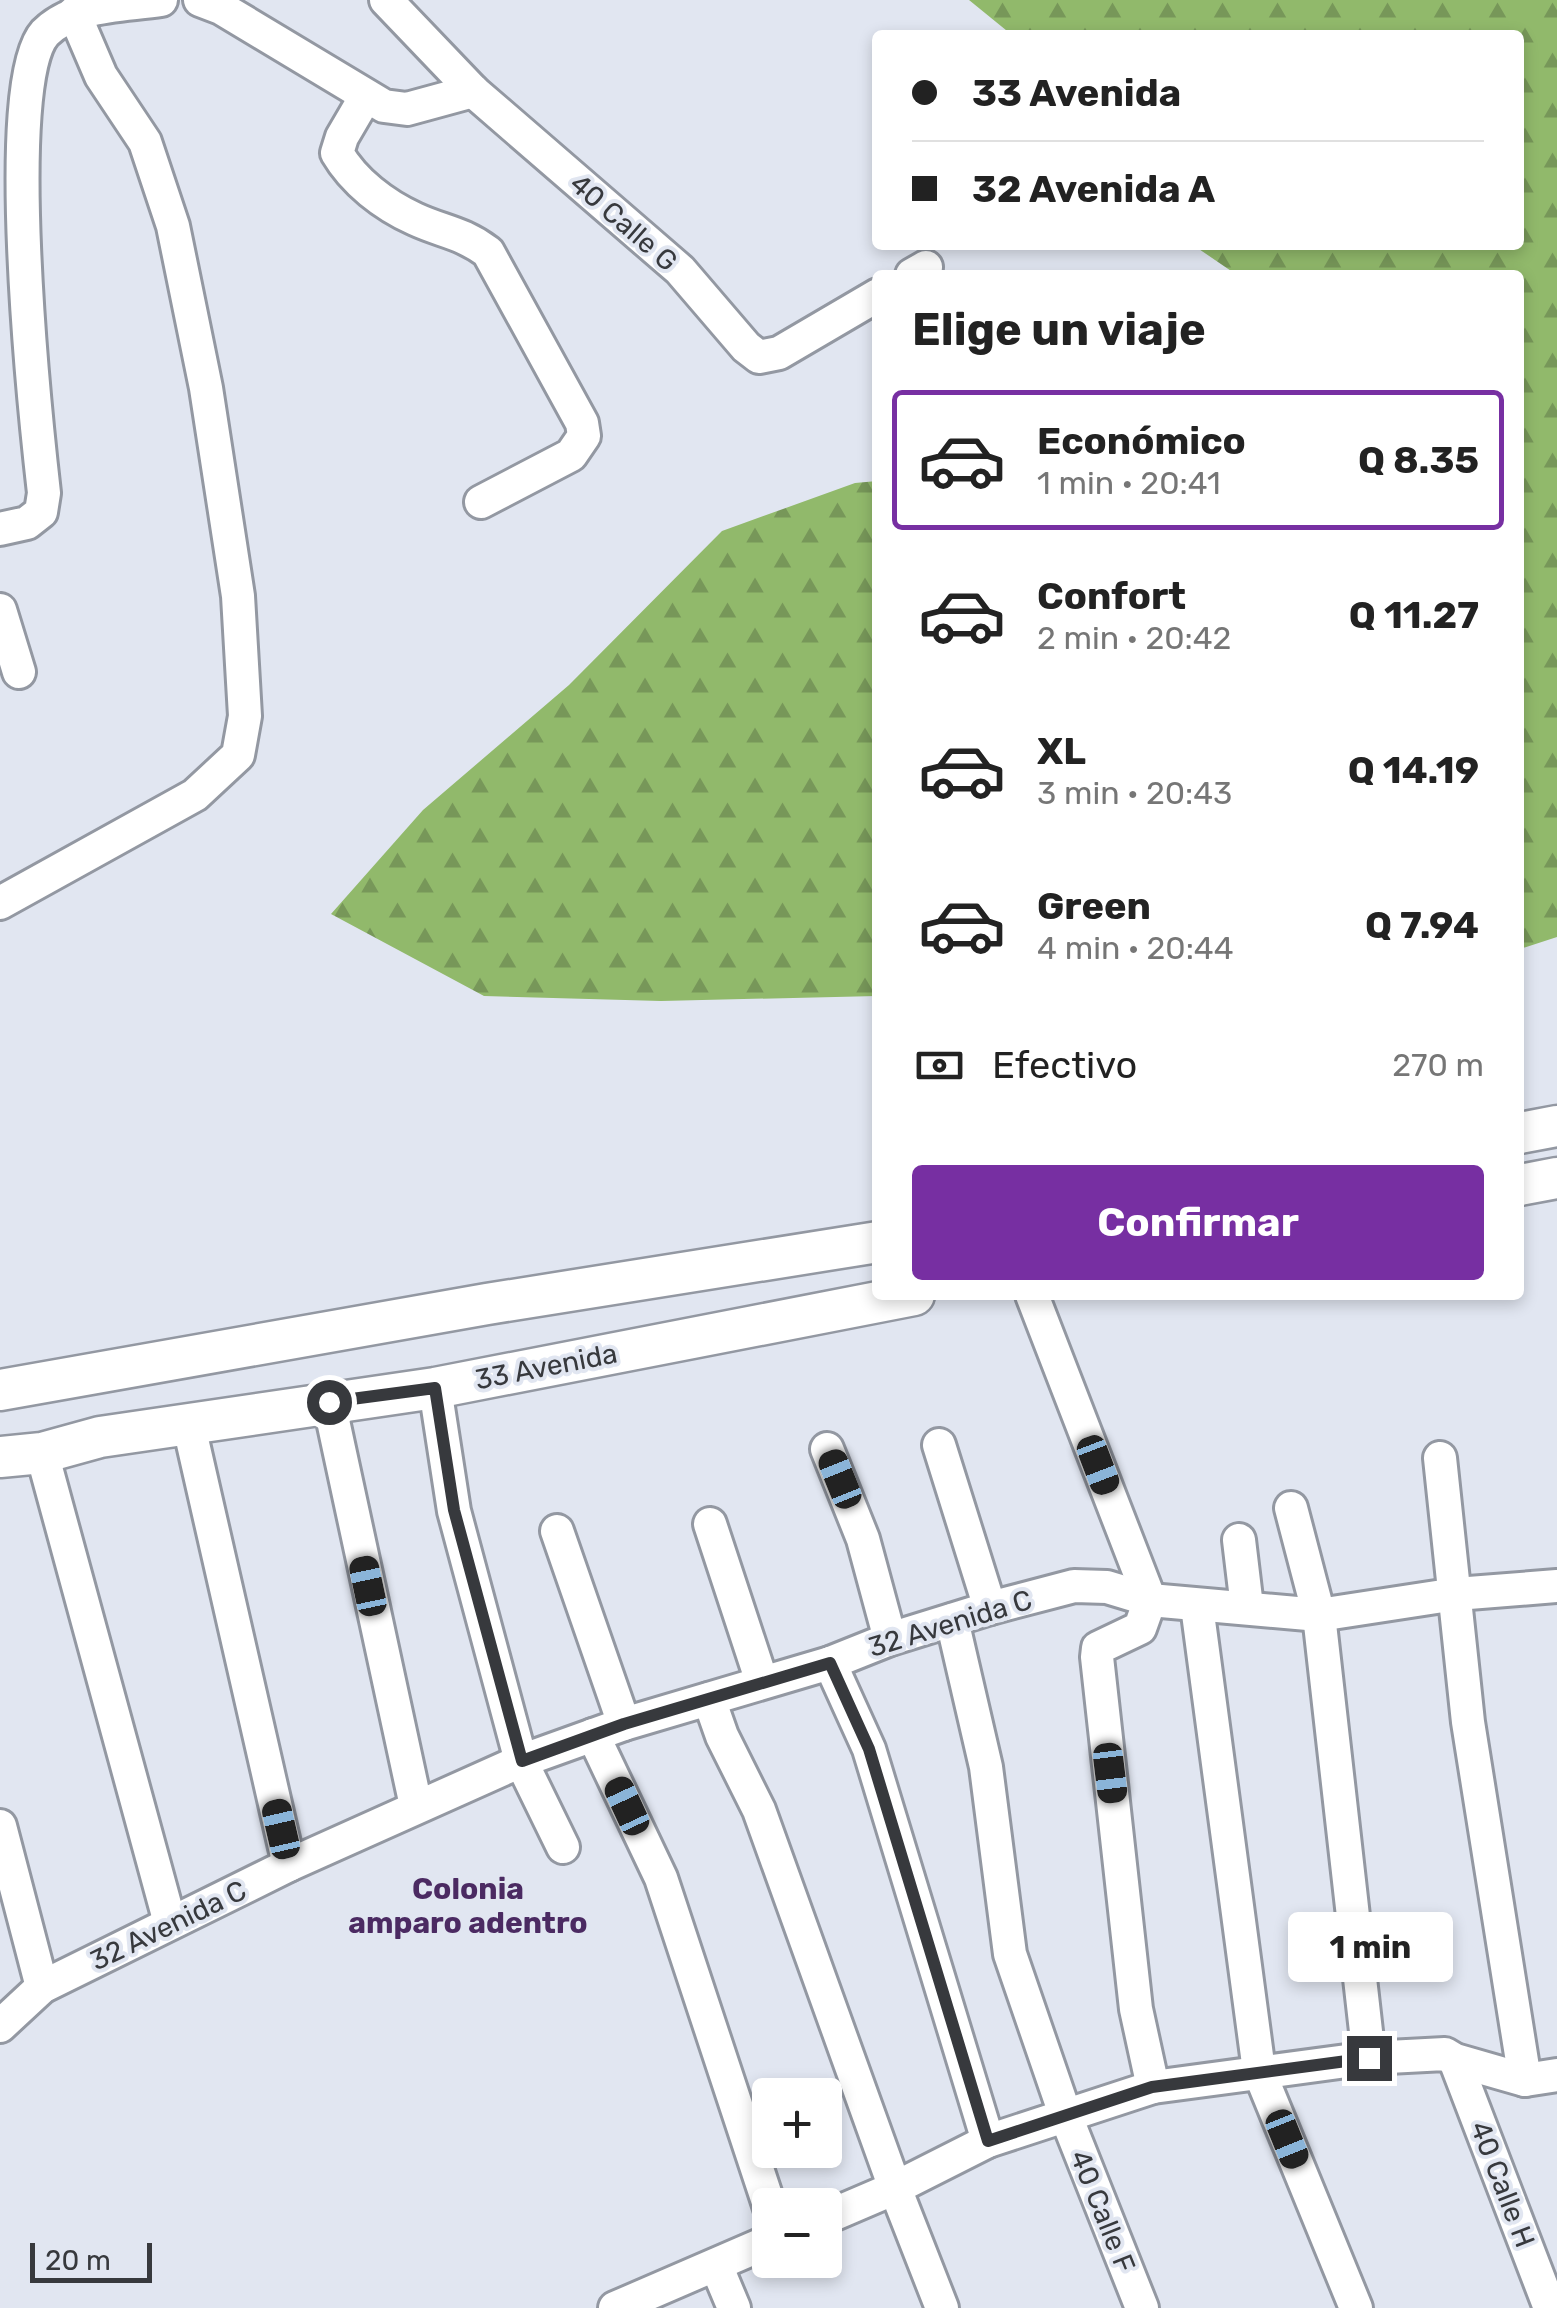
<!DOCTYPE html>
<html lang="es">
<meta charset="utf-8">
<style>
:root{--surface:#fff;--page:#f2f2f2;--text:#222;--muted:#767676;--line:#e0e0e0;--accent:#772fa2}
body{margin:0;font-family:Rubik,sans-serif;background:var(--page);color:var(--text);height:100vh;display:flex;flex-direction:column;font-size:38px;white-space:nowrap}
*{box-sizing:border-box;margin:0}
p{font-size:32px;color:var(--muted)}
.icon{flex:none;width:55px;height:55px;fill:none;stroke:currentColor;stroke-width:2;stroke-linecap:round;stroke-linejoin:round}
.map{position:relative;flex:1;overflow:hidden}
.drawer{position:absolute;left:872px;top:270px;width:652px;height:1030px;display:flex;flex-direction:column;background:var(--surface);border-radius:10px;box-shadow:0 5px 15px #0003}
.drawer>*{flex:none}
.guide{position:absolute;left:872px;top:30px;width:652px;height:220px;border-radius:10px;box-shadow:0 5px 15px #0003;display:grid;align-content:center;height:220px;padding:0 40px;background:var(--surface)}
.fabs{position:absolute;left:752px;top:2078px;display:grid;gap:20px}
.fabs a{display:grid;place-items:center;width:90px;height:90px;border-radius:10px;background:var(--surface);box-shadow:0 5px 15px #0003;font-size:50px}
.scale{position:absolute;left:30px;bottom:25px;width:122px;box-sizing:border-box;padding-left:10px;border:5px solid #37393d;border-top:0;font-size:28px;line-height:35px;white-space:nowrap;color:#37393d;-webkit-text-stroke:8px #e1e6f1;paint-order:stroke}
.end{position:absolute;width:45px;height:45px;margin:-22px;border:12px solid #37393d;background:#fff;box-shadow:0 0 0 5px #fff}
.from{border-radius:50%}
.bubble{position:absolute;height:70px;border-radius:10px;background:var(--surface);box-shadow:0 5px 15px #0003;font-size:32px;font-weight:700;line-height:70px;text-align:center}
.car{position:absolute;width:30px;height:60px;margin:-30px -15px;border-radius:12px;box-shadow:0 0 8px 2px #0007;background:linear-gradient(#222 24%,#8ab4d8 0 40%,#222 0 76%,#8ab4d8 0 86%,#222 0)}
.guide b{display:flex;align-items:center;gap:35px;height:95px;font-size:38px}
.guide b+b{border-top:2px solid var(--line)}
.guide i{width:25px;height:25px;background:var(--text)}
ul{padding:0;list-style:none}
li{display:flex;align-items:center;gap:30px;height:140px;margin:0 20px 15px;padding:0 20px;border:5px solid transparent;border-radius:10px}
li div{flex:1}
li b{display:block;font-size:38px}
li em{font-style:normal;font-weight:700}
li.on{border-color:var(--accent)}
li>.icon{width:90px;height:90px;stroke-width:1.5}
h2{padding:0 40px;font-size:45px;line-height:120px}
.pay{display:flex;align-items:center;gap:25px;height:110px;padding:0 40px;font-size:38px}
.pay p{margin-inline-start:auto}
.cta{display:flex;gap:20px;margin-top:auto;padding:20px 40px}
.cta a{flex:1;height:115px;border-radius:10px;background:var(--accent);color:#fff;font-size:40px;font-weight:700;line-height:115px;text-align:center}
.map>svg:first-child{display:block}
.forest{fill:url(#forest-firs)}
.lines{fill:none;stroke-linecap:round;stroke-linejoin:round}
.minor-casing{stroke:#9398a2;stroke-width:38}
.tertiary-casing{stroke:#9398a2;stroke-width:45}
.minor{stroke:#fff;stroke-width:32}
.tertiary{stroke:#fff;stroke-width:40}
.route{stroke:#37393d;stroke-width:12}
.labels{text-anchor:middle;stroke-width:8;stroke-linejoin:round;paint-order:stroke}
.street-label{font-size:28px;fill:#37393d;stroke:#e1e6f1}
.neighbourhood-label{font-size:30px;font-weight:bold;fill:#4b2a62;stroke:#e1e6f1}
</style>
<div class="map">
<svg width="1557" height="2308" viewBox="0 0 1557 2308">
<defs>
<pattern id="forest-firs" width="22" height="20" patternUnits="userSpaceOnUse" patternTransform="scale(2.5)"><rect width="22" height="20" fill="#91b96b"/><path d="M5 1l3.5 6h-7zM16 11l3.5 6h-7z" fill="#779759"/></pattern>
</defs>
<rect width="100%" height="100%" fill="#e1e6f1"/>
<g class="forest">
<path d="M969 0H1557V937L1520 949V275H1237L1193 245H1520V35H1012Z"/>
<path d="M877 481V996L661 1001 484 996 331 914 423 810 569 685 722 531 855 483Z"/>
</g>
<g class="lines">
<g class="minor-casing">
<g id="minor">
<path d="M200 0 221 8 384 106 407 109 473 91"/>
<path d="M386 0 473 91 680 270 746 347 759 357 779 353 878 295"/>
<path d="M366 96 342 137 337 153C354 182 384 205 415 219 443 232 461 232 488 252L582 423 584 436 571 455 481 502"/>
<path d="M912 275 926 267"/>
<path d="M0 529 27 523 41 512 44 493C35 414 0 83 45 33 74 4 123 6 161 0"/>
<path d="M0 610 19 672"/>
<path d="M0 903 195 795 238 755 245 716 238 596 206 388 173 226 145 142 101 76 74 13"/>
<path d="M1032 1295 1150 1600 1140 1628 1098 1648 1097 1657 1136 2009 1153 2087"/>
<path d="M435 1388 454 1511 521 1761 563 1847"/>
<path d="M329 1402 416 1806"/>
<path d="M189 1426 289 1865"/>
<path d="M939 1445 990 1608"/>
<path d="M827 1449 863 1539 890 1639"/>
<path d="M42 1453 170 1923"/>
<path d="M1440 1458 1468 1722 1525 2080"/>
<path d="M1291 1508 1319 1615 1369 2058"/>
<path d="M710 1524 762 1682"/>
<path d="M557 1531 624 1724"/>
<path d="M1239 1540 1247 1607"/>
<path d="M1197 1606 1259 2071 1356 2308"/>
<path d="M952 1620 986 1767 1010 1954 1065 2114 1142 2308"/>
<path d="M830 1663 869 1749 988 2141"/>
<path d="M709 1699 722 1736 759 1810 895 2188 942 2308"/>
<path d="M593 1735 661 1878 770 2208"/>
<path d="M0 1826 42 1987"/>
<path d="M0 2026 42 1987 289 1865 521 1761 624 1724 830 1663 890 1639 990 1608 1074 1586 1107 1587 1150 1600 1319 1615 1456 1594 1557 1586"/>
<path d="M1455 2060 1550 2308"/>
<path d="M825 2218 895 2188 988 2141 1153 2087 1369 2058 1445 2054 1455 2060 1525 2080 1557 2075"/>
<path d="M716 2265 734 2308"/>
<path d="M615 2308 770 2241"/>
</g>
</g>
<g class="tertiary-casing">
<g id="tertiary">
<path d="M1520 1133 1557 1126"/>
<path d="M1520 1185 1557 1178"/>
<path d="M0 1390 487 1304 878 1242"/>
<path d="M0 1457 42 1453 100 1437 435 1388 914 1295"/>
</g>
</g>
<use href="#minor" class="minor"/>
<use href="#tertiary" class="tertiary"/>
</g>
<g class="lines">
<path class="route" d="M329 1402 435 1388 454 1510 522 1761 624 1724 830 1663 869 1749 988 2141 1152 2087 1369 2058"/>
</g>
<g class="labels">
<g class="street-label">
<text transform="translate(624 222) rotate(41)" y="10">40 Calle G</text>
<text transform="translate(546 1366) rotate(-11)" y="10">33 Avenida</text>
<text transform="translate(950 1623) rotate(-17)" y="10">32 Avenida C</text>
<text transform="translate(168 1925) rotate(-26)" y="10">32 Avenida C</text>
<text transform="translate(1503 2184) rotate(69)" y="10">40 Calle H</text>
<text transform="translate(1103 2211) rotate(68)" y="10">40 Calle F</text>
</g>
<g class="neighbourhood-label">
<text x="468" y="1899">Colonia<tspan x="468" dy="34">amparo adentro</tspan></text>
</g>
</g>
</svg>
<div class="fabs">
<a>+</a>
<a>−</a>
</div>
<div class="scale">20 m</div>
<i class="end from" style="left:329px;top:1402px"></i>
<i class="end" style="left:1369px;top:2058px"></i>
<div class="bubble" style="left:1288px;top:1912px;width:165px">1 min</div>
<i class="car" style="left:1098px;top:1465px;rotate:159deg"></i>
<i class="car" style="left:840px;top:1479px;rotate:338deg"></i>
<i class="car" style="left:368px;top:1586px;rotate:348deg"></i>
<i class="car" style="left:1110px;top:1773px;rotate:173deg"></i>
<i class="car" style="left:627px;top:1806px;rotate:335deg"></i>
<i class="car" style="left:281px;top:1829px;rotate:347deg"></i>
<i class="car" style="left:1287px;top:2139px;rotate:158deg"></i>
<div class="guide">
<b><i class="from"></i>33 Avenida</b>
<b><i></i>32 Avenida A</b>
</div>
<section class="drawer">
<h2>Elige un viaje</h2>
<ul>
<li class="on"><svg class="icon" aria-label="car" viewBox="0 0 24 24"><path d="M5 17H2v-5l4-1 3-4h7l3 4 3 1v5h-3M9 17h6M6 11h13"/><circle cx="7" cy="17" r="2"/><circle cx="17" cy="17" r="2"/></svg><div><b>Económico</b><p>1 min · 20:41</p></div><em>Q 8.35</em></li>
<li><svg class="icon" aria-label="car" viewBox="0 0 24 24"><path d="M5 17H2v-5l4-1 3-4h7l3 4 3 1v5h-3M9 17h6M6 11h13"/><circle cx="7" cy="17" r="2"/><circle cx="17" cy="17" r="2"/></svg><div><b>Confort</b><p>2 min · 20:42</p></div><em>Q 11.27</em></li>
<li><svg class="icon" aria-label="car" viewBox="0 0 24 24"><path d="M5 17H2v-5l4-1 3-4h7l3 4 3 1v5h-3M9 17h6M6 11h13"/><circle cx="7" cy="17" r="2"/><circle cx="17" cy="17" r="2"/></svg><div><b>XL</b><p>3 min · 20:43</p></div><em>Q 14.19</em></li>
<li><svg class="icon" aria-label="car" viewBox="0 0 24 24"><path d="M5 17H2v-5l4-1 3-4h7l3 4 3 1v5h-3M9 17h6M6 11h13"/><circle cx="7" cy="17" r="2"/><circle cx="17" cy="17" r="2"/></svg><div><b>Green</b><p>4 min · 20:44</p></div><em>Q 7.94</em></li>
</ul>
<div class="pay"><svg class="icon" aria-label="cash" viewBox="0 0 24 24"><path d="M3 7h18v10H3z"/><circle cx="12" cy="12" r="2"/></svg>Efectivo<p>270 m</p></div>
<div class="cta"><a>Confirmar</a></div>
</section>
</div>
